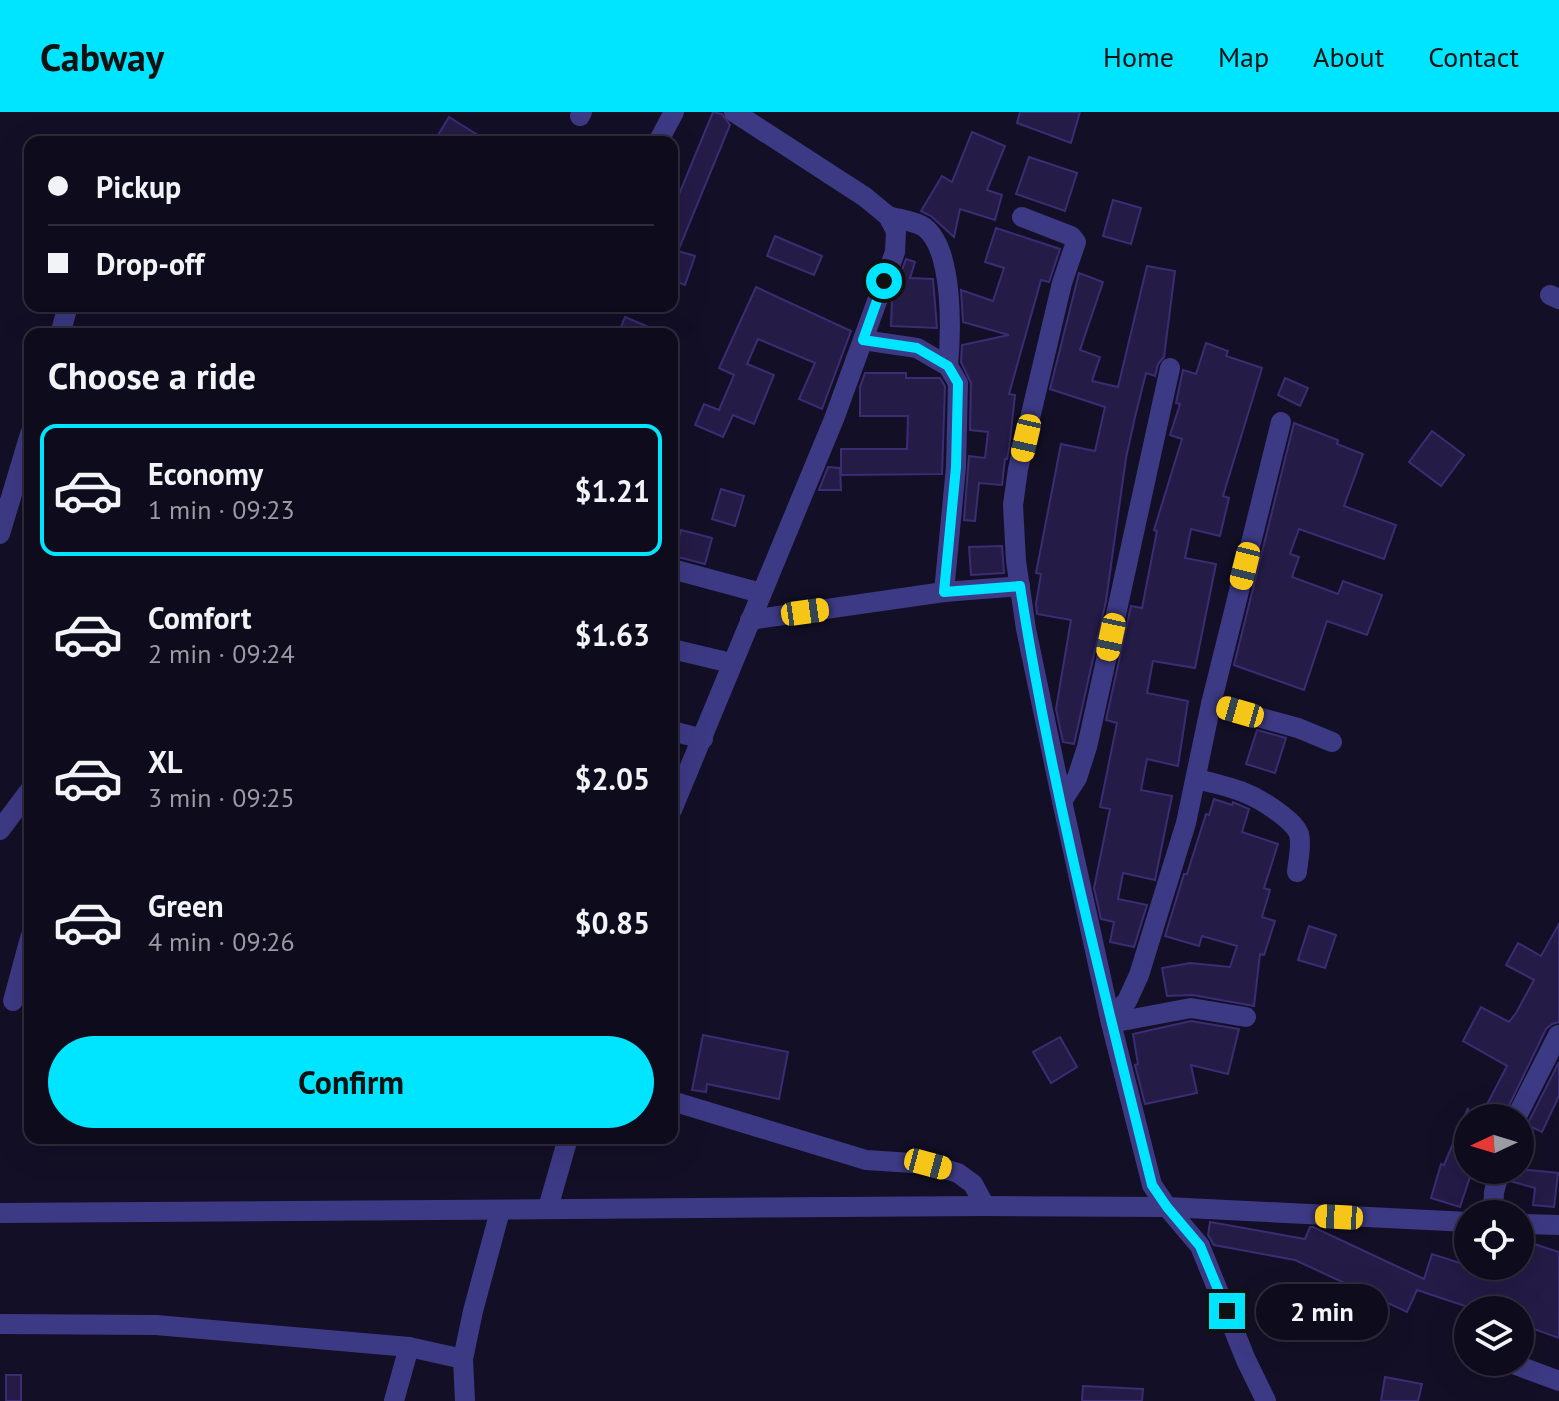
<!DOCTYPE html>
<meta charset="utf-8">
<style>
:root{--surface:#0e0b1c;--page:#1c1929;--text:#f1f3f6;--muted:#9b9ba3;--line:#2e2b3b;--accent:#00e5ff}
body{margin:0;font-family:"PT Sans",sans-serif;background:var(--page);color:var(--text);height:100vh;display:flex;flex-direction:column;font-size:30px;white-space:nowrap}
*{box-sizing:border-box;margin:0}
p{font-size:26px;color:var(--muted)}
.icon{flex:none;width:44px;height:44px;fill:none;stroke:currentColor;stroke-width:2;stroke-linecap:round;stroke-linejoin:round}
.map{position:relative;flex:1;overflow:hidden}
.panel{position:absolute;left:24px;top:216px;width:654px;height:816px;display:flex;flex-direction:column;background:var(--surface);border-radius:16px;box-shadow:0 8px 32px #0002,0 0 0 2px var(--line)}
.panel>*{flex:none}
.banner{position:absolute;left:24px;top:24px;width:654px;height:176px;border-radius:16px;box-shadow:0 8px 32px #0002,0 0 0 2px var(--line);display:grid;align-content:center;height:176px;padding:0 24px;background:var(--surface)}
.needle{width:52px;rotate:266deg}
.tools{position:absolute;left:1454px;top:992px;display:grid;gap:16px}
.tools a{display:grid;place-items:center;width:80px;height:80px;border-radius:50%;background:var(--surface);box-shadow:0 8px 32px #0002,0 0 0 2px var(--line);font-size:40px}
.end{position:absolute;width:36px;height:36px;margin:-18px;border:10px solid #00e5ff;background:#111;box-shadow:0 0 0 4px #111}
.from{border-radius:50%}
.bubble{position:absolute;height:56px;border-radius:28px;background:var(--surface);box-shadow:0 8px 32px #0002,0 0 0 2px var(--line);font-size:26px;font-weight:800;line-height:56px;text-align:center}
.car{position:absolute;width:24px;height:48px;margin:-24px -12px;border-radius:10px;box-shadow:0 0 6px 2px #0007;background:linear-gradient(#f5c518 24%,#345 0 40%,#f5c518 0 76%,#345 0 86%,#f5c518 0)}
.banner b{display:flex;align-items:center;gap:28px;height:76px;font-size:30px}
.banner b+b{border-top:2px solid var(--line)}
.banner i{width:20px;height:20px;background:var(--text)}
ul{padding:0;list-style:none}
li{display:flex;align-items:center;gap:24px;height:132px;margin:0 16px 12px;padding:0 8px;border:4px solid transparent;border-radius:16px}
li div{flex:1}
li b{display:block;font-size:30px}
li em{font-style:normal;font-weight:800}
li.active{border-color:var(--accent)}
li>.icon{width:72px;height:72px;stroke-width:1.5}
h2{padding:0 24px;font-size:36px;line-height:96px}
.action{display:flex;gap:16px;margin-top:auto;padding:16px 24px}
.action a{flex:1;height:92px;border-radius:48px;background:var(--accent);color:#111;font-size:32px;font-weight:800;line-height:92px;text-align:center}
header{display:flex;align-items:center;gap:48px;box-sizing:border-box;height:112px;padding:0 40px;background:var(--accent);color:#111}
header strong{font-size:38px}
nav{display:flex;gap:44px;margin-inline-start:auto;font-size:28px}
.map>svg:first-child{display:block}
.building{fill:#241b47;stroke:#3b2d73;stroke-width:2}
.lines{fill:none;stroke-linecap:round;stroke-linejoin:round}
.minor{stroke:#3d3a85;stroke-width:20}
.route{stroke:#00e5ff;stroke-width:10}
</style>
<header>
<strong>Cabway</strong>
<nav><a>Home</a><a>Map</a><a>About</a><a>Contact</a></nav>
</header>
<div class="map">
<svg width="1559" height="1289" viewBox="0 0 1559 1289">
<rect width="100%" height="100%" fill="#130f26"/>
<g class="building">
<path d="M713 0 722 2 730 13 678 139 695 144 685 173 672 168V91L675 92Z"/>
<path d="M1020 0H1080L1071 31 1017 11Z"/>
<path d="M449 5 489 30H434Z"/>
<path d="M972 20 1005 34 987 78 1002 83 995 108 960 97 954 125 931 104 921 99 942 64 952 70Z"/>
<path d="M1029 45 1077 61 1065 99 1016 82Z"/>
<path d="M1113 88 1141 96 1131 132 1103 124Z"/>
<path d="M996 116 1060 137 1049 170 1041 168 1009 282 1015 283 1009 337 1007 347H1005L1002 373 979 371 975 409 964 408 969 344 985 346 988 320 970 318 971 271 961 250 962 233 1009 223 963 210 961 178 993 189 1004 156 985 150Z"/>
<path d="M775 124 822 144 814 163 767 144Z"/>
<path d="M906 147 915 150 910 166 933 167 937 216 891 214 892 186Z"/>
<path d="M1147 154 1175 159 1164 245 1158 252 1155 264 1146 261 1135 305 1126 346 1106 489 1074 632 1063 630 1056 597 1071 508 1037 502 1036 492 1041 462 1036 461 1061 332 1095 339 1105 295 1050 277 1079 161 1103 170 1080 238 1100 245 1092 269 1118 275Z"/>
<path d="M756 175 851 219 822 297 799 287 815 251 758 227 747 252 774 263 754 312 733 303 723 325 695 313 704 292 719 298 734 263 719 256Z"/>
<path d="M625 205 665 222H618Z"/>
<path d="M1206 231 1228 239 1226 244 1262 256 1223 384 1229 386 1220 424 1191 417 1185 446 1216 452 1195 556 1153 549 1147 581 1188 589 1178 654 1147 647 1141 678 1172 684 1155 768 1123 761 1118 787 1147 793 1134 835 1110 830 1114 810 1101 807 1094 776 1110 697 1100 695 1117 611 1106 608 1131 494 1142 496 1157 419 1154 418 1182 327 1170 323 1180 292 1176 291 1183 258 1196 262Z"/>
<path d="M865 261H906V266H940L945 274 942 362 841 363V337H907L908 304H860V275Z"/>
<path d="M1285 266 1308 276 1300 294 1278 283Z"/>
<path d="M1294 311 1338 328 1337 332 1363 342 1344 394 1396 413 1384 447 1299 417 1290 442 1299 445 1292 465 1338 482 1343 469 1382 483 1367 523 1327 509 1304 578 1234 553Z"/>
<path d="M1432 319 1464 343 1441 374 1409 350Z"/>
<path d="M828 355 840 356 841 378H819Z"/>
<path d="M721 377 744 384 735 414 712 407Z"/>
<path d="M681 418 712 426 705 452 674 444Z"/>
<path d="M1002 434 1004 461 971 463 969 435Z"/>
<path d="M1257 618 1286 626 1275 661 1246 652Z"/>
<path d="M1214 687 1232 693 1233 690 1249 697 1242 720 1278 732 1264 776 1270 778 1262 805 1275 809 1264 843 1260 842 1254 894 1193 883 1167 884 1162 856 1190 851 1230 855 1237 834 1202 824 1199 834 1165 824 1184 762H1187L1206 702 1209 703Z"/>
<path d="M1559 812V910L1552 912 1546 917 1503 1006H1494L1483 1000 1507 954 1463 929 1481 895 1509 910 1516 901 1534 868 1506 853 1518 831 1541 844Z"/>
<path d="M1309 814 1336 823 1325 856 1298 848Z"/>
<path d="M1191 909 1239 917 1228 962 1191 953 1197 981 1145 992 1135 953 1138 952 1133 922Z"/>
<path d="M703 923 788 940 779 987 707 972 706 980 692 978Z"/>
<path d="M1060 925 1077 955 1051 971 1033 940Z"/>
<path d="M1559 950V984L1542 1020 1527 1013Z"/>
<path d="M1468 996V1061L1471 1062 1460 1095 1431 1086 1441 1052 1444 1053Z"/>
<path d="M1520 1057 1558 1061 1554 1095 1533 1093 1535 1076 1510 1069 1513 1058Z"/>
<path d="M1210 1110 1305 1127 1310 1115H1313L1424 1167 1432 1142 1497 1163 1500 1154H1520V1127L1531 1131 1559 1140V1226L1520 1212V1198H1477L1417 1178 1407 1200 1295 1148 1214 1133 1208 1123Z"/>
<rect x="6" y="1263" width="15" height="26"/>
<path d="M1385 1265 1422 1272 1418 1289H1381Z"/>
<path d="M1083 1274 1143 1277 1142 1289H1082Z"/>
</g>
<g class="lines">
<g class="minor">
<path d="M580 4 582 0"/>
<path d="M658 30 674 0"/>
<path d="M888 104C898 107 915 109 924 115 954 137 951 221 948 254"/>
<path d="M1022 105 1071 124 1076 130 1062 171 1018 357 1013 393 1016 449 1026 517 1062 689 1111 911 1152 1073 1167 1095 1200 1134 1246 1248 1266 1289"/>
<path d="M1550 183 1559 187"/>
<path d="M60 222 68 194"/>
<path d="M863 228 917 236 948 254 958 271 956 355 944 480"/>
<path d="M0 422 30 322"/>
<path d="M672 457 761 481"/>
<path d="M750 508 944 480 1020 474"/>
<path d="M672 537 731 551"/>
<path d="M1211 592 1298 616 1332 630"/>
<path d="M672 619 703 627"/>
<path d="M1196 667C1231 675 1253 680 1282 703 1289 709 1296 714 1299 722 1302 734 1298 748 1297 760"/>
<path d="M1062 689 1077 666 1087 635 1170 256"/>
<path d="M672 698 834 307 895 140 896 119 888 104 865 85 734 0"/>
<path d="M0 718 30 678"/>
<path d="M13 889 30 826"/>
<path d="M1110 906 1127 889 1139 863 1186 711 1211 592 1281 310"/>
<path d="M1111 911 1191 896 1246 905"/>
<path d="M672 989 866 1048 928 1052 958 1061 973 1072 985 1094"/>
<path d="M1516 1006 1558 923"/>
<path d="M548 1096 568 1026"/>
<path d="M0 1101 985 1094 1167 1095 1468 1110"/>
<path d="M1493 1102 1494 1080 1500 1058"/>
<path d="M1520 1112 1559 1113"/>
<path d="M0 1212 156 1213 409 1235 463 1247"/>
<path d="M1508 1250 1559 1269"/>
<path d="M394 1289 409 1235"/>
<path d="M465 1289 463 1247 473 1199 500 1099"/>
</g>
</g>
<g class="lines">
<path class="route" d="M884 169 863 228 917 236 948 254 958 271 956 355 944 480 1020 474C1051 676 1103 875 1152 1073L1167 1095 1200 1134 1227 1199"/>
</g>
</svg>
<div class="tools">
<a><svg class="needle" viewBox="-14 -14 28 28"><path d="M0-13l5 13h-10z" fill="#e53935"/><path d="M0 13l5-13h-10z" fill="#9b9ba3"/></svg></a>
<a><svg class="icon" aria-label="locate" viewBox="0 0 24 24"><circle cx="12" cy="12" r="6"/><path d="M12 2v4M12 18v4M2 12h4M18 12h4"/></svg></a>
<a><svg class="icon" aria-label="layers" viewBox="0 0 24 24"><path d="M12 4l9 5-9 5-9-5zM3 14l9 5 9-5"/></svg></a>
</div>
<i class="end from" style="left:884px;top:169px"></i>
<i class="end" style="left:1227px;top:1199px"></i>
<div class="bubble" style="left:1256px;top:1172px;width:132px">2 min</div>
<i class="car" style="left:1026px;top:326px;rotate:193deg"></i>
<i class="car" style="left:1245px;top:454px;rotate:194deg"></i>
<i class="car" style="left:805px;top:500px;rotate:82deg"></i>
<i class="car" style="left:1111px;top:525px;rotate:192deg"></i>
<i class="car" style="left:1240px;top:600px;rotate:286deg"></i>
<i class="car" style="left:928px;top:1052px;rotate:105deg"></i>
<i class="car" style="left:1339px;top:1105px;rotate:273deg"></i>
<div class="banner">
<b><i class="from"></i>Pickup</b>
<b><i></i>Drop-off</b>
</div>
<section class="panel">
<h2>Choose a ride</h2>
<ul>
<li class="active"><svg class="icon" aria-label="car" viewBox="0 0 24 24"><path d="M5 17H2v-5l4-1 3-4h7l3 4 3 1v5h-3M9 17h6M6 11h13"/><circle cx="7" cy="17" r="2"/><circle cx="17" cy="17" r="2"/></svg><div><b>Economy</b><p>1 min · 09:23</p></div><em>$1.21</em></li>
<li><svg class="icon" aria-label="car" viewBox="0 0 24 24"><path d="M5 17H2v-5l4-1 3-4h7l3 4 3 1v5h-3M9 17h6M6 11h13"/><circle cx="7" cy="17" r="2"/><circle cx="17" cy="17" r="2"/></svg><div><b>Comfort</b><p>2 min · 09:24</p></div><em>$1.63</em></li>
<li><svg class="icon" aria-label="car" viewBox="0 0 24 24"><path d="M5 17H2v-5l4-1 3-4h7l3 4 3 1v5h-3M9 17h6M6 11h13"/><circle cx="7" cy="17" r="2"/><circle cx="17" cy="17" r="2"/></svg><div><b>XL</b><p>3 min · 09:25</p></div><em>$2.05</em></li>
<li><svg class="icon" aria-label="car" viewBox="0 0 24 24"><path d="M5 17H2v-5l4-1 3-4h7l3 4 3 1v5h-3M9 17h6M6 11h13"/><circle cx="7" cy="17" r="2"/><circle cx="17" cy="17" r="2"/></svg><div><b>Green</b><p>4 min · 09:26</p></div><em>$0.85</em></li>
</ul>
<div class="action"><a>Confirm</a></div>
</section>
</div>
